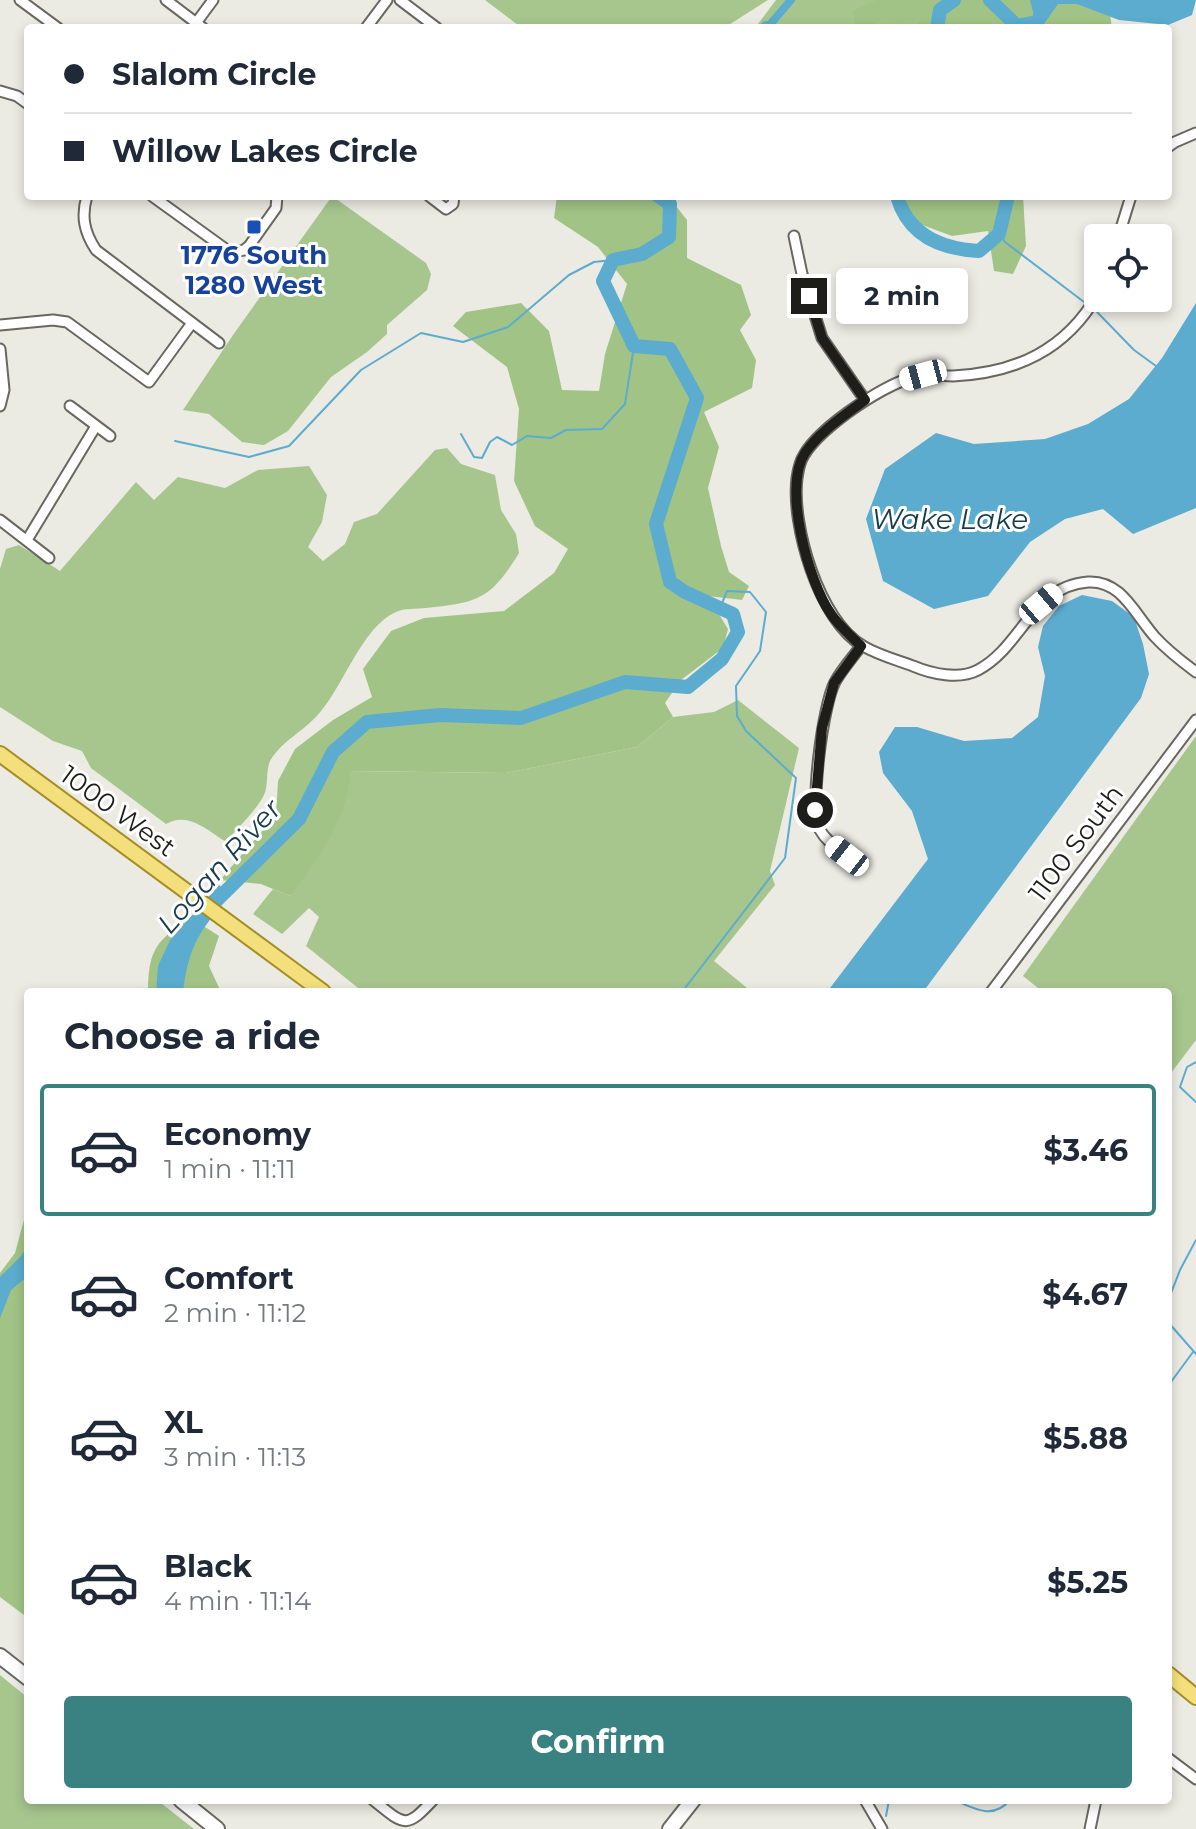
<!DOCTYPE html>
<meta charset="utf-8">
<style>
:root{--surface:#fff;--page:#f6f6f7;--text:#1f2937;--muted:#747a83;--line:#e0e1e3;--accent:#3a8282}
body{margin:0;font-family:Montserrat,sans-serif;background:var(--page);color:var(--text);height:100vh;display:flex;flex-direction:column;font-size:30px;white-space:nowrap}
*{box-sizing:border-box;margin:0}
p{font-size:26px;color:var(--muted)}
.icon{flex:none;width:44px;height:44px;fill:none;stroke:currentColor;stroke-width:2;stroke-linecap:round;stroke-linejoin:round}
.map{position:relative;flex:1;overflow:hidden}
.panel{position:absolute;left:24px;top:988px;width:1148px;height:816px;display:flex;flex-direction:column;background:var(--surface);border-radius:8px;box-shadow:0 4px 12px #0003}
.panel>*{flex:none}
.banner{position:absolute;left:24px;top:24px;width:1148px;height:176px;border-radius:8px;box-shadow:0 4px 12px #0003;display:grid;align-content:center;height:176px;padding:0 40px;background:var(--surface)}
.tools{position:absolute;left:1084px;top:224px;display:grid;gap:16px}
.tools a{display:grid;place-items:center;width:88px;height:88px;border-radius:8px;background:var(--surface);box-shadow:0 4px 12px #0003;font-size:40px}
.end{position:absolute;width:36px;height:36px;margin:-18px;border:10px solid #1d1d1a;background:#fff;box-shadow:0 0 0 4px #fff}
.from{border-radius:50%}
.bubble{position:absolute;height:56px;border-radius:8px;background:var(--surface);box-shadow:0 4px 12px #0003;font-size:26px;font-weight:700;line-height:56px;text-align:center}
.car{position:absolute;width:24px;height:48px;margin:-24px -12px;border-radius:10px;box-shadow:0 0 6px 2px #0007;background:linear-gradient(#fff 24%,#345 0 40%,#fff 0 76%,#345 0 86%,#fff 0)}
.banner b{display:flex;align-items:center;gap:28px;height:76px;font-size:30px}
.banner b+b{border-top:2px solid var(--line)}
.banner i{width:20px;height:20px;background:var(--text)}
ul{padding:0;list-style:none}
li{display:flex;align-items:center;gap:24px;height:132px;margin:0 16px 12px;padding:0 24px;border:4px solid transparent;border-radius:8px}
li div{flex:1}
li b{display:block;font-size:30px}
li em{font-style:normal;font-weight:700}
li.current{border-color:var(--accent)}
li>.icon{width:72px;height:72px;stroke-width:1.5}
h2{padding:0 40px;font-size:36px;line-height:96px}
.cta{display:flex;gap:16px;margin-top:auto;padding:16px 40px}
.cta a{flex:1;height:92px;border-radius:8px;background:var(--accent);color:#fff;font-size:32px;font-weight:700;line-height:92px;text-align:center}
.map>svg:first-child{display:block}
.green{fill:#a6c68e}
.forest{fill:#a1c486}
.water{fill:#5bacce}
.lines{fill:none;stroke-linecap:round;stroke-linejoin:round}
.stream{stroke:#5bacce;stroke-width:2}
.canal{stroke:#5bacce;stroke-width:8}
.river{stroke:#5bacce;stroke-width:14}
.street-casing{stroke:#686760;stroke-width:13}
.secondary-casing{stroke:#686760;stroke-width:18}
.primary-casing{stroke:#a48d22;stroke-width:18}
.street{stroke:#fff;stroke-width:9}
.secondary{stroke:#fff;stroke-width:14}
.primary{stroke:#f4df7d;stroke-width:14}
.route{stroke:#1d1d1a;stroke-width:10}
.transit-dot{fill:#1a4fb4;stroke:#fff;stroke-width:3}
.labels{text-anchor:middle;stroke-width:6;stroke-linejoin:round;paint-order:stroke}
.transit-label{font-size:26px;font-weight:bold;fill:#164399;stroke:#fff}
.street-label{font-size:26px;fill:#1d1d1a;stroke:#fff}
.water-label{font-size:28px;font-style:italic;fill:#173c4b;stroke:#fff}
</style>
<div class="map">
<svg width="1196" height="1829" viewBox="0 0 1196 1829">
<rect width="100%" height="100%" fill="#ebeae3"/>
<g class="green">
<path d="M485 0H768L724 28H522Z"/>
<path d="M776 0H1074L1053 28H763L758 24Z"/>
<path d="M332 196 426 263 431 274 427 290 387 325V334L367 352 331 377 288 431 264 445 242 442 209 414 183 410 233 335Z"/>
<path d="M447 448 461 464 495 475 501 510 516 534 519 553C491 599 478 603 426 608 417 609 404 608 396 612 361 627 342 691 315 718 300 733 283 741 271 759 265 770 269 784 264 795 256 811 237 828 226 842 208 830 187 811 166 824L91 768 82 751 53 741 0 707V569L6 549 19 545 60 571 136 482 154 500 178 477 225 488 258 470 309 466 327 495 322 522 308 547 323 561 345 544 354 522 377 514 435 450Z"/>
<path d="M738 700 799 748 770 871 775 885 714 961 752 992H363L306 946 319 917 309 908 282 934 253 914 273 889 290 896 349 771 506 773 637 747 673 717 714 712Z"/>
<path d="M1196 736V1040L1168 1077V992H1043L1023 976Z"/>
<path d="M0 1675 28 1698V1800H157L194 1829H0Z"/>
</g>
<g class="forest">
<path d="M876 0H1108L1112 28H917L920 19 902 23 884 19 868 28H855L853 11Z"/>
<path d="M557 196H668L687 220V258L741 285 751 315 740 330 756 360 752 388 704 412 719 447 708 488 721 546 729 572 749 586 742 600 708 596 728 629 723 648 681 680 665 703 673 717 637 747 506 773 350 771C350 815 317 862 290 896L261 884 220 880 276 815 278 781 295 749 333 720 372 697 363 669 391 631 424 618 504 611 554 573 568 549 535 526 514 481 519 409 507 367 453 326 466 312 521 303 549 331 562 390 599 391 605 354 627 284 598 247 554 218Z"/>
<path d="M896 196H1023L1026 246 1013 274 994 271 988 231 952 236 917 223Z"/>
<path d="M191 918 219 936 209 966 221 992H148C148 949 157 940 191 918Z"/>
<path d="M28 1205V1618L0 1597V1273L15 1253Z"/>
</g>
<g class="water">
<path d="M1030 0H1196L1192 15 1168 25 1119 20 1077 4H1058L1041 28H1037Z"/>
<path d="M1196 303V508L1133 534 1103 509 1065 519 1030 542 988 596 934 609 883 581 866 519 885 469 936 433 974 444 1045 439 1088 424 1129 399 1162 358Z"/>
<path d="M1082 595 1112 601 1134 617 1143 644 1149 674 1141 698 923 992H827L928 859 912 811 883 773 879 752 895 727H917L964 741 1012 738 1038 717 1045 676 1038 647 1043 626 1059 606Z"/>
<path d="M219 885 230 895C200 931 189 944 183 992H156L158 966 170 940Z"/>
<path d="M28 1245V1276L11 1290 0 1318V1277L21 1256Z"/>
</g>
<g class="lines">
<g class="stream">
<path d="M999 234 1005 242 1084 302"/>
<path d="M1097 312 1134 350 1156 366"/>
<path d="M461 434 474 457 482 458 490 442 497 437 512 445 527 436 551 438 566 430 602 429 625 404 634 346"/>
<path d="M175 441 249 457 289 446 361 370 421 333 463 342 508 327 569 275 594 262 613 260"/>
<path d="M682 992 785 858 796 778 746 731 737 716 736 686 760 651 766 612 750 592 727 591 720 608"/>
<path d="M1196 1062 1187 1067 1180 1087 1196 1102"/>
<path d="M1168 1301 1180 1270 1196 1240"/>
<path d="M1168 1322 1196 1354"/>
<path d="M1168 1386 1193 1352"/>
<path d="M954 1800C975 1809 993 1820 1010 1800"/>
<path d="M886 1816 889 1800"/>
</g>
<path class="canal" d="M767 28 791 0"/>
<g class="river">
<path d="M990 0 1017 26 1037 22 1049 0"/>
<path d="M767 28H768"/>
<path d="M937 28 940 10 954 0"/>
<path d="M897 196C908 235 941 249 979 251L999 234 1008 196"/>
<path d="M214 903 299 819 333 752 367 722 440 715 521 718 625 682 688 687 722 659 738 632 733 614 685 592 670 582 656 524 697 398 670 349 634 346 603 281 613 260 642 254 669 237 670 204 658 196"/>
</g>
<g class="street-casing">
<g id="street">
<path d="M20 0 58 28"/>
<path d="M166 0 203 28"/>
<path d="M400 0 437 28"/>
<path d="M196 23 213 0"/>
<path d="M366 28 387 0"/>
<path d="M0 91 17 96 28 104"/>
<path d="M1168 147 1175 142 1196 133"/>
<path d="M87 196C81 216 84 232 96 250L219 343"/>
<path d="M152 196 231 253 244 250 249 246 276 208 277 196"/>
<path d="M429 196 446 209 453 204 454 196"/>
<path d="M794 236 802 274 822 338 865 400"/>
<path d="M1118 238 1131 196"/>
<path d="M1098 294C1066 350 1016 373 953 376 943 376 932 374 922 375 889 380 821 426 804 455 800 461 798 471 797 478 791 525 819 621 863 646 878 655 897 660 913 666 932 674 959 680 978 670 1022 647 1032 586 1088 582 1122 580 1135 615 1155 637 1167 650 1181 661 1196 672"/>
<path d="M0 325 53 320 67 322 149 382 192 323"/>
<path d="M0 349 4 390 0 406"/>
<path d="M70 406 110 436"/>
<path d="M0 520 49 558"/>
<path d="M27 540 96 426"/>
<path d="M847 856C837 848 826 841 820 830 809 808 823 704 835 682 842 669 853 657 861 646"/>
<path d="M991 992 1196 720"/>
<path d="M1168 1758 1196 1779"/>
<path d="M373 1800C405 1826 406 1829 433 1800"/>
<path d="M865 1800 882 1829"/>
<path d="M1090 1829 1096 1800"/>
</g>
</g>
<g class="secondary-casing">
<g id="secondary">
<path d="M0 1656 28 1678"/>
<path d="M181 1800 217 1829"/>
<path d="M670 1829 693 1800"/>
</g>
</g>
<g class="primary-casing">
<g id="primary">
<path d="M0 754 323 992"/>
<path d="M1168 1674 1196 1697"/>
</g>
</g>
<use href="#street" class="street"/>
<use href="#secondary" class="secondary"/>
<use href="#primary" class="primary"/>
</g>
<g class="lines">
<path class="route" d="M809 296 822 338 865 400C844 416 820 431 805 453 782 488 809 583 831 614 839 626 851 636 861 646L834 683 822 728 815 810"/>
</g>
<rect class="transit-dot" x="246" y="219" width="16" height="16" rx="4"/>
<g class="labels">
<g class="transit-label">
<text x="254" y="264">1776 South<tspan x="254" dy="30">1280 West</tspan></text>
</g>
<g class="street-label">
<text transform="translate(118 811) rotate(36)" y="9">1000 West</text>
<text transform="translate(1076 843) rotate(-53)" y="9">1100 South</text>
</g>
<g class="water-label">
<text x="950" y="529">Wake Lake</text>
<text transform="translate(219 866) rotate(-48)" y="10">Logan River</text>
</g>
</g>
</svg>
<div class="tools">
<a><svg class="icon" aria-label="locate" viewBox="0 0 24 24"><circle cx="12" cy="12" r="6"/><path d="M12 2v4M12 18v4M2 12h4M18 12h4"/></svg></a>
</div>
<i class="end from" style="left:815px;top:810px"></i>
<i class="end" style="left:809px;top:296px"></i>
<div class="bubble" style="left:836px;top:268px;width:132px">2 min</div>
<i class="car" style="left:923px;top:375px;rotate:255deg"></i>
<i class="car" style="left:1041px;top:604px;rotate:50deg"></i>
<i class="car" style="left:847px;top:856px;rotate:308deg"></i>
<div class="banner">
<b><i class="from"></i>Slalom Circle</b>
<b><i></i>Willow Lakes Circle</b>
</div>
<section class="panel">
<h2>Choose a ride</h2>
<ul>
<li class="current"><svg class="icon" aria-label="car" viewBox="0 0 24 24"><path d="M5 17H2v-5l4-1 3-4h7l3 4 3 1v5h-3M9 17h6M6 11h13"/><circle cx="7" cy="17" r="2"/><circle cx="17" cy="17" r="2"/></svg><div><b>Economy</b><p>1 min · 11:11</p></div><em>$3.46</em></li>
<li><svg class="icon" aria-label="car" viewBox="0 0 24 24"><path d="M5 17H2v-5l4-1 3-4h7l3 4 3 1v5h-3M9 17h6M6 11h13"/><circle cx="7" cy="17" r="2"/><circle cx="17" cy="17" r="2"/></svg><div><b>Comfort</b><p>2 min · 11:12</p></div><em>$4.67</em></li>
<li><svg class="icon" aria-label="car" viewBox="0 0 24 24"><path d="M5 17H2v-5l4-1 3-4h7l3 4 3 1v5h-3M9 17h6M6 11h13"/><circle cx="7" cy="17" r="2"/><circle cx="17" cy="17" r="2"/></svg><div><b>XL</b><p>3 min · 11:13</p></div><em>$5.88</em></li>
<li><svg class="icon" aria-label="car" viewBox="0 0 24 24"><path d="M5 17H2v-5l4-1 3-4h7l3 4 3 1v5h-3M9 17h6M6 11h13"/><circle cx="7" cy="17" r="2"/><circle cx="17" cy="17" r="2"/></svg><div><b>Black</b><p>4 min · 11:14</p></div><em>$5.25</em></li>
</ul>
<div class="cta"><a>Confirm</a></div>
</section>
</div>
